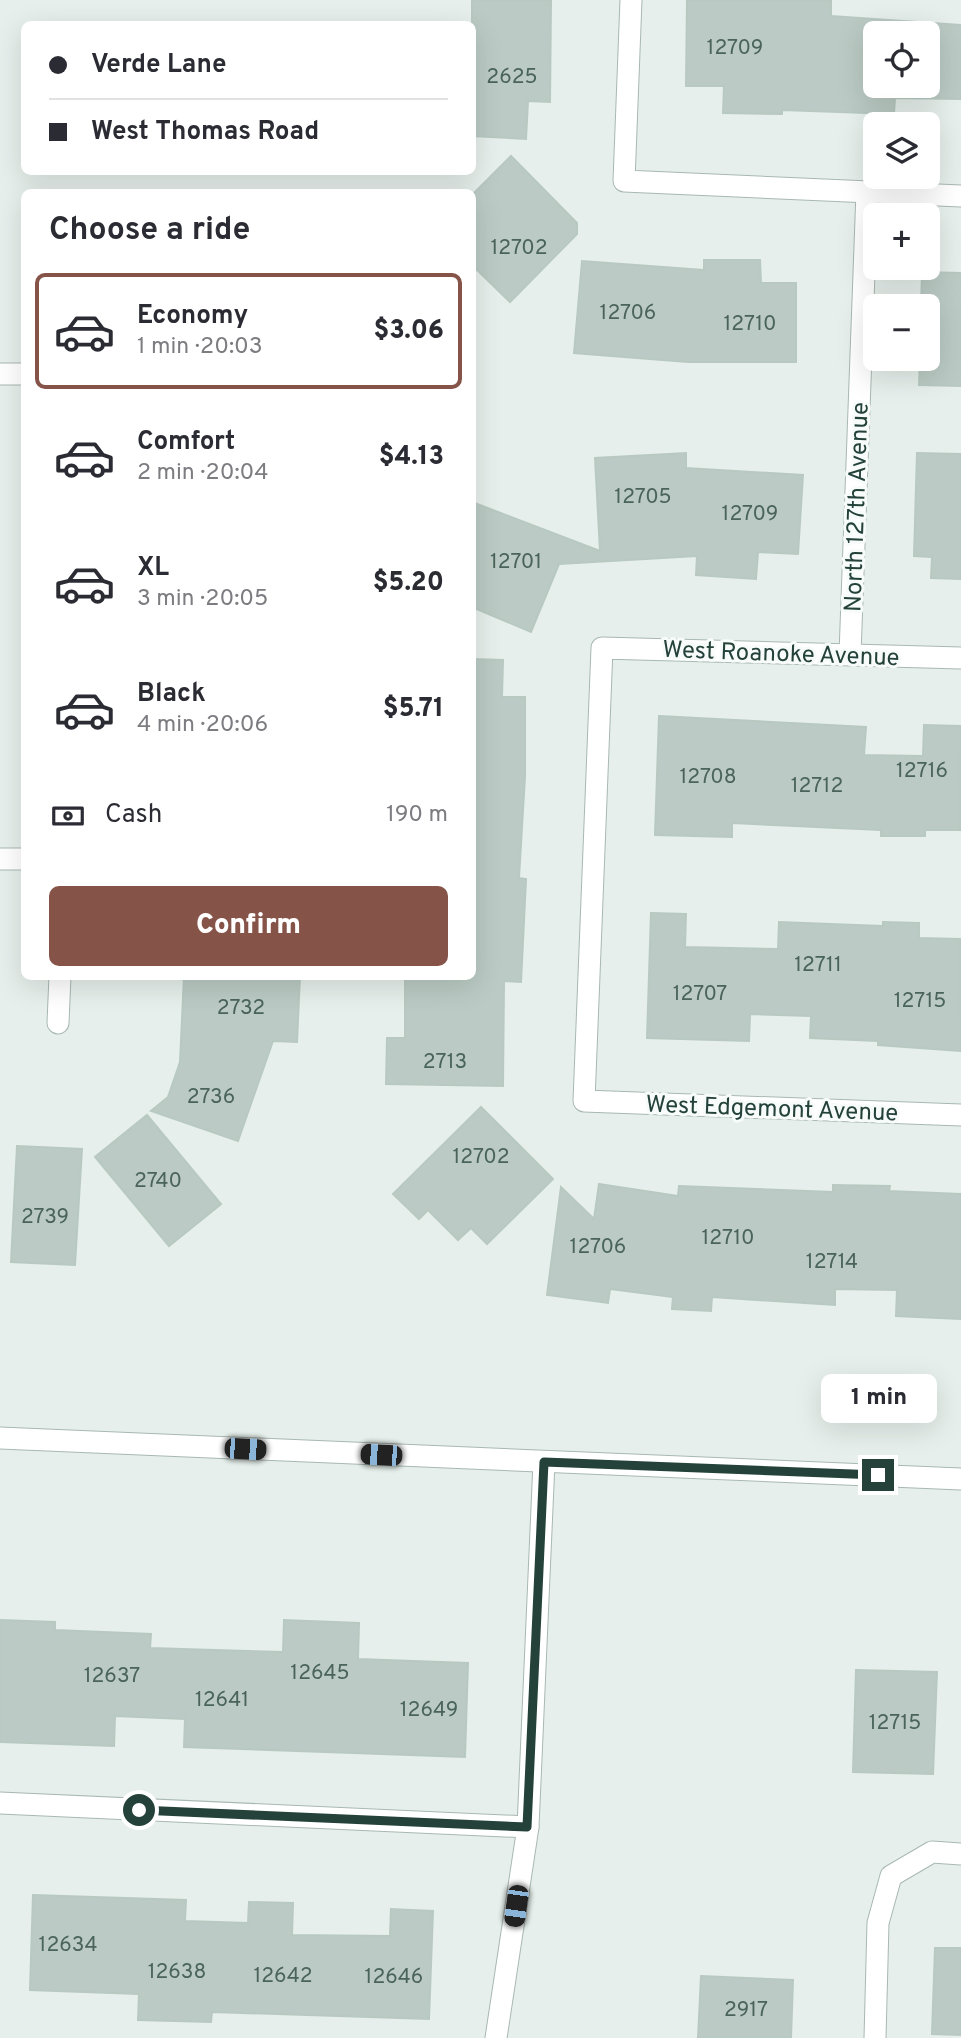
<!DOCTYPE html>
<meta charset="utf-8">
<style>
:root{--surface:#fff;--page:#f7f7f7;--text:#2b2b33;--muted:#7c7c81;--line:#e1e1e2;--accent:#855347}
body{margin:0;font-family:Overpass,sans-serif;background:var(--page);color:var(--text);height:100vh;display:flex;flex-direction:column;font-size:26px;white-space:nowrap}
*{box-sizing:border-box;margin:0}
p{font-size:23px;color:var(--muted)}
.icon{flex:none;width:38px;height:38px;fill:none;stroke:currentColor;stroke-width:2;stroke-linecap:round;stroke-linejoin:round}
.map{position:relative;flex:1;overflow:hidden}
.sheet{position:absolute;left:21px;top:189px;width:455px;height:791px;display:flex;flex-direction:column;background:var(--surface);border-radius:10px;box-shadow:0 7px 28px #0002}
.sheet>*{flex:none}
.top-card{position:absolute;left:21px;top:21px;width:455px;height:154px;border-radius:10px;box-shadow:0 7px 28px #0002;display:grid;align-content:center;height:154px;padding:0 28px;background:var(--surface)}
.fabs{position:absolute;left:863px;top:21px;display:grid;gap:14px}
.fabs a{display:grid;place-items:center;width:77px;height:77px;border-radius:10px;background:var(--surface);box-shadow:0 7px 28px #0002;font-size:35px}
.end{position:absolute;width:32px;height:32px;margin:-16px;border:9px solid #24423a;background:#fff;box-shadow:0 0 0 4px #fff}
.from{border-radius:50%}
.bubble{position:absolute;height:49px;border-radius:10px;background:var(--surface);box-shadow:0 7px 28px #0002;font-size:23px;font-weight:800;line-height:49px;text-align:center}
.car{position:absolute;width:21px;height:42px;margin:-21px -10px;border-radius:9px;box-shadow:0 0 5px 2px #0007;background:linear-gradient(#222 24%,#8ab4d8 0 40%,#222 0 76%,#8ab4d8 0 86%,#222 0)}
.top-card b{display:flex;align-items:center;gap:24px;height:66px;font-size:26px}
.top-card b+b{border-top:2px solid var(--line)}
.top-card i{width:18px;height:18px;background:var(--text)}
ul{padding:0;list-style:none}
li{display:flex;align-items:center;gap:21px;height:116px;margin:0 14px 10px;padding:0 14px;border:4px solid transparent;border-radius:10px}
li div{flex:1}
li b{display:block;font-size:26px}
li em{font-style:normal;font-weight:800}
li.on{border-color:var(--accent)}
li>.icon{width:63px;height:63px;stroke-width:1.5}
h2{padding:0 28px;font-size:32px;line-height:84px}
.pay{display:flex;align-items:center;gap:18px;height:77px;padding:0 28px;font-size:26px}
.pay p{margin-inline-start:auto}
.primary-button{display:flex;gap:14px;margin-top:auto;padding:14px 28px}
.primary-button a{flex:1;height:80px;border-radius:10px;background:var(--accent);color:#fff;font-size:28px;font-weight:800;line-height:80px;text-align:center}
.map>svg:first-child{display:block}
.building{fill:#bbcac4;stroke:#b8c9c2;stroke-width:2;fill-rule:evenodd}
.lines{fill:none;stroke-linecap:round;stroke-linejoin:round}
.minor-casing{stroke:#a8b8b2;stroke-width:23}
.tertiary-casing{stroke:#a8b8b2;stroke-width:23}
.minor{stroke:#fff;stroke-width:21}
.tertiary{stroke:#fff;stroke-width:21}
.route{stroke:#24423a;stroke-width:9}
.labels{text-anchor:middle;stroke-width:6;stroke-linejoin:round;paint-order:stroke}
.number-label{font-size:21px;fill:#4a645c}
.street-label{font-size:24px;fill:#24423a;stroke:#f7fbf9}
</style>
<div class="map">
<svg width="961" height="2038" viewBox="0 0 961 2038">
<rect width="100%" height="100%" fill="#e6efeb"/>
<g class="building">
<path d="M472 0H551L550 102 528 101 526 139 472 136Z"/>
<path d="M687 0H831V16L961 25V99L895 98 894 114 782 110V114L723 113 724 86H686ZM875 33H928V86H875Z"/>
<path d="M511 156 577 223V234L510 302 472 265V195Z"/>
<path d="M704 260H760L761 283H796V362H688L574 353 582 261 704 270Z"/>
<path d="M922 272 961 273V386L919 385 920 359H928V306H921Z"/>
<path d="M686 453V468L803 475 798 554 758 552 756 579 696 575 697 556 559 564 531 632 472 607V502L600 551 595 458Z"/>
<path d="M917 453 961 454V579L931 578 932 557 914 556Z"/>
<path d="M472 659 503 660 502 697H525V776L519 878 526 879 521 982 504 981 503 1086 386 1084 387 1038H405V976H472Z"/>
<path d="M659 716 866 727 864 755 923 756 924 725 961 726 960 830H925V836H881V830L732 823V837L655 835Z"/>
<path d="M651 913 686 914 685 947 778 949 779 922 883 926V922L919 923V938L960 939 961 1051 878 1045V1041L810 1038 811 1016 750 1014 749 1041 647 1038Z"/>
<path d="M184 976H300L297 1042 273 1041 238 1141 151 1111 168 1097 180 1062Z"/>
<path d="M481 1107 553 1179 487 1244 471 1228 458 1240 428 1210 419 1219 393 1194Z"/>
<path d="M147 1115 221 1204 169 1246 95 1157Z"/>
<path d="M17 1146 82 1149 75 1265 11 1262Z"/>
<path d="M599 1184 678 1196 679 1186 833 1192V1185L890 1186 889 1191 961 1194V1319L896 1316 897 1290 835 1289V1305L712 1297 711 1311 672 1309 673 1297 610 1289 608 1303 547 1295 561 1187 594 1219Z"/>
<path d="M0 1620 55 1622V1630L151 1634 150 1648 283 1652 284 1620 359 1623 358 1659 468 1663 465 1757 184 1747 185 1719 115 1716 114 1746 0 1742Z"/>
<path d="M856 1670 937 1672 933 1774 853 1772Z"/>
<path d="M33 1895 186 1900 185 1921 248 1923 249 1902 293 1903 292 1935 390 1936 391 1909 433 1911 429 2019 212 2012 211 2022 138 2020 139 1994 30 1990Z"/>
<path d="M935 1948H961V2035L932 2034Z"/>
<path d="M701 1976 793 1980 791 2038H698Z"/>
</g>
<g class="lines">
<g class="minor-casing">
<g id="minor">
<path d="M631 0 624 181 961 196"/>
<path d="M0 374H24"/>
<path d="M850 654 867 192"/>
<path d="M961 658 602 648 584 1101 961 1115"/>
<path d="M0 859H24"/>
<path d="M58 1023 60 976"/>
<path d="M0 1803 528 1827"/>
<path d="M496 2038 528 1827 544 1462"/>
<path d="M875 2038 878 1923 891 1876 932 1852 961 1854"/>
</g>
</g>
<g class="tertiary-casing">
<path id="tertiary" d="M0 1438 961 1479"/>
</g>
<use href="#minor" class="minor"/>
<use href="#tertiary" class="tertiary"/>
</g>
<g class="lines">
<path class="route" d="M139 1810 527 1827 544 1462 878 1475"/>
</g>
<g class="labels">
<g class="number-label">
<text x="735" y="54">12709</text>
<text x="512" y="83">2625</text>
<text x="519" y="254">12702</text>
<text x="628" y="319">12706</text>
<text x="750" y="330">12710</text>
<text x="643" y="503">12705</text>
<text x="750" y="520">12709</text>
<text x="516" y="568">12701</text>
<text x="922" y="777">12716</text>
<text x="708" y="783">12708</text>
<text x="817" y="792">12712</text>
<text x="818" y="971">12711</text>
<text x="700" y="1000">12707</text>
<text x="920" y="1007">12715</text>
<text x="241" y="1014">2732</text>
<text x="445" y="1068">2713</text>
<text x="211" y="1103">2736</text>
<text x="481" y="1163">12702</text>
<text x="158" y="1187">2740</text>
<text x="45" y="1223">2739</text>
<text x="728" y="1244">12710</text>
<text x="598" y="1253">12706</text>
<text x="832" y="1268">12714</text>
<text x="320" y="1679">12645</text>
<text x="112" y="1682">12637</text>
<text x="222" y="1706">12641</text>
<text x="429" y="1716">12649</text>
<text x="895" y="1729">12715</text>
<text x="68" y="1951">12634</text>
<text x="177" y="1978">12638</text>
<text x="283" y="1982">12642</text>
<text x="394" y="1983">12646</text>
<text x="746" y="2016">2917</text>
</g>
<g class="street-label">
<text transform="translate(856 507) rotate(-88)" y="8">North 127th Avenue</text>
<text transform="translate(781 653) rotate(2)" y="8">West Roanoke Avenue</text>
<text transform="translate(772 1108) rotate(2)" y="8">West Edgemont Avenue</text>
</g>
</g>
</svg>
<div class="fabs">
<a><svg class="icon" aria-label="locate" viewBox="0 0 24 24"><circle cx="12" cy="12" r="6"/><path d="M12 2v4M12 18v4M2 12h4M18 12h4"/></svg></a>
<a><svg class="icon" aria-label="layers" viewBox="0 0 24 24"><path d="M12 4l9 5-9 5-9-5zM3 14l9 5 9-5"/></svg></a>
<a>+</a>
<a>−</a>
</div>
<i class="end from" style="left:139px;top:1810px"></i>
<i class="end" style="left:878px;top:1475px"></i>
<div class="bubble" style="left:821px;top:1374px;width:116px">1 min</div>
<i class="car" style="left:245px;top:1449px;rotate:93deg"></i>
<i class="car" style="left:381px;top:1455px;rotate:273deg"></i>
<i class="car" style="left:516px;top:1906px;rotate:188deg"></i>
<div class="top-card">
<b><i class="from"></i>Verde Lane</b>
<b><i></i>West Thomas Road</b>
</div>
<section class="sheet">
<h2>Choose a ride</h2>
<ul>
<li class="on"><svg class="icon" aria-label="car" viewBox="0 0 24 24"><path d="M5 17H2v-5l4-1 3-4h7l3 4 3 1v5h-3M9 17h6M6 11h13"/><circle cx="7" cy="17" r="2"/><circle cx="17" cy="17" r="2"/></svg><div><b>Economy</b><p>1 min · 20:03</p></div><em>$3.06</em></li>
<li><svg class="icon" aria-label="car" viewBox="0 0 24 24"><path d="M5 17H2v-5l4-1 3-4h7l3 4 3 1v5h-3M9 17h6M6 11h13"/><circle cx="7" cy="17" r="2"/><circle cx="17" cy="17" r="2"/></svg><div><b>Comfort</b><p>2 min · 20:04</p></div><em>$4.13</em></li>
<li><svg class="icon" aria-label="car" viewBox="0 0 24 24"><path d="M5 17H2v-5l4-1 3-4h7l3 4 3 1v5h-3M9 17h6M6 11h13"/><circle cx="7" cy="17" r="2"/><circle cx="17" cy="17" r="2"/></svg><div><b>XL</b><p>3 min · 20:05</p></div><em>$5.20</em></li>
<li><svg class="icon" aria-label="car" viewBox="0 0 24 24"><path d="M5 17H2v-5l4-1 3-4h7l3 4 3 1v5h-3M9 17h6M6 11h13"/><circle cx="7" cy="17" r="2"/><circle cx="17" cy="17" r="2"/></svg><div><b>Black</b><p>4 min · 20:06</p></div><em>$5.71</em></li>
</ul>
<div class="pay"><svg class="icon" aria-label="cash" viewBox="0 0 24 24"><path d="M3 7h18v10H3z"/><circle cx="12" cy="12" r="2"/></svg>Cash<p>190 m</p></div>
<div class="primary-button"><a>Confirm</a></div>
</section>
</div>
